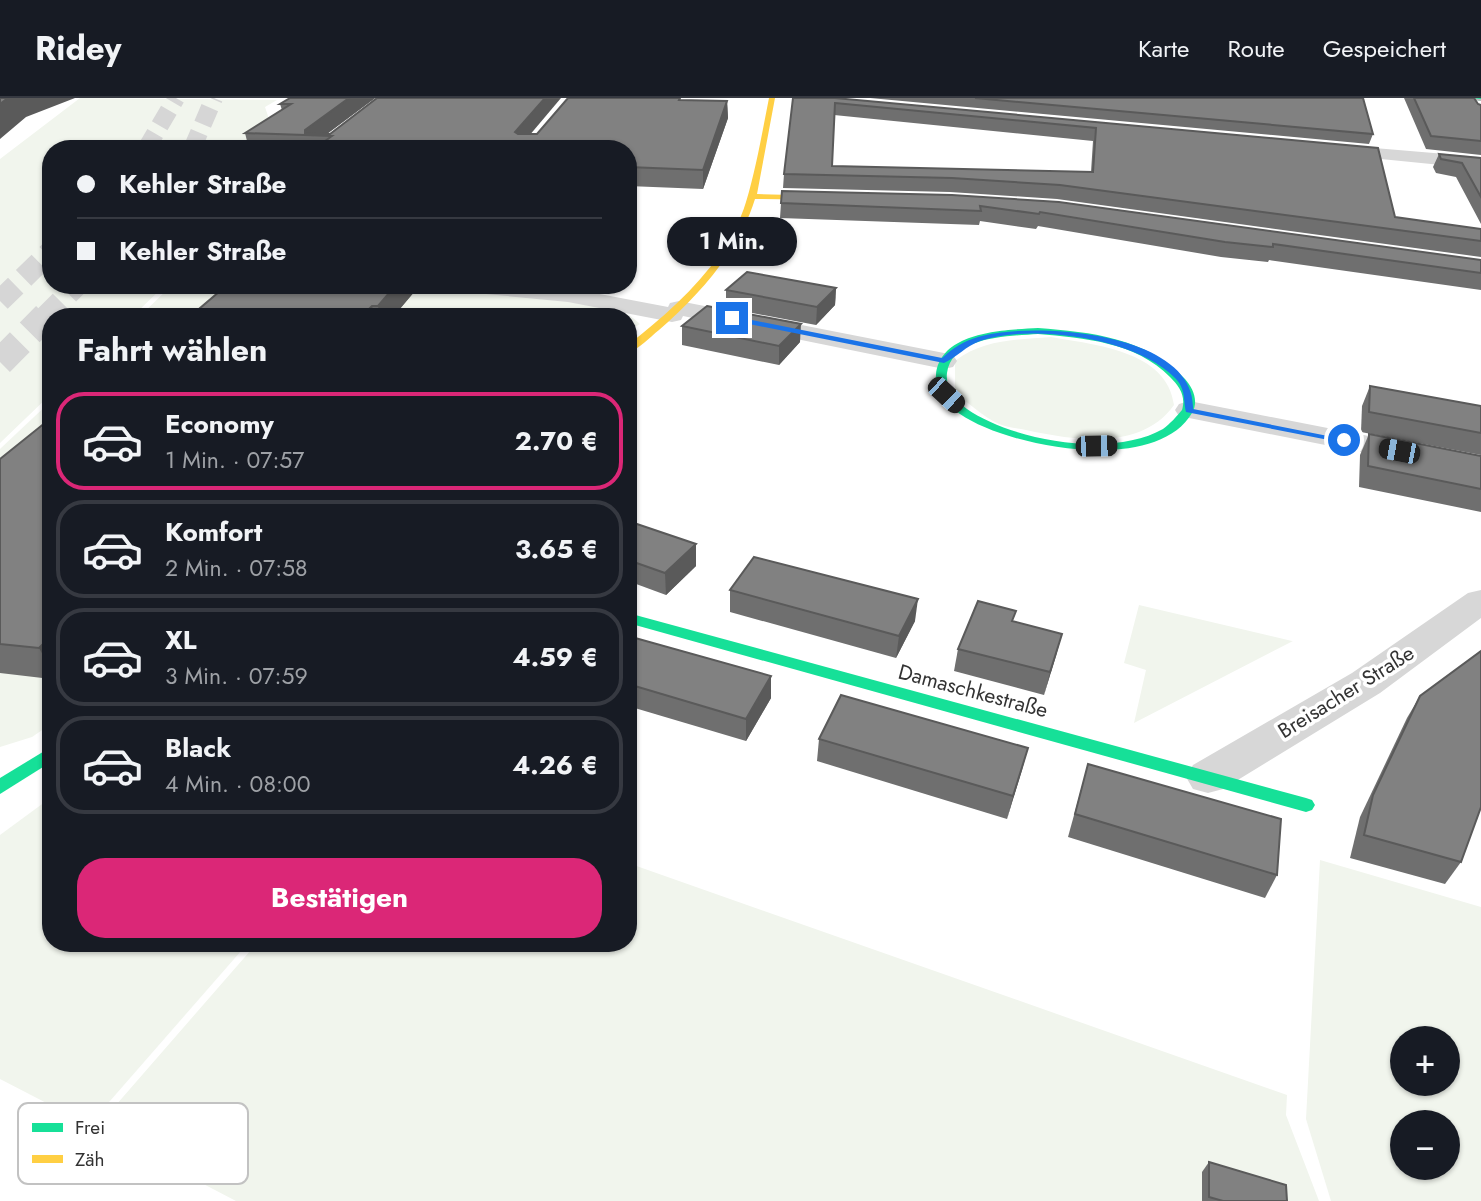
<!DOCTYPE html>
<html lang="de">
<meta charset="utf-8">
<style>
:root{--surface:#171b24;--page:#242831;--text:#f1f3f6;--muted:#9ea1a6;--line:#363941;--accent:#db2777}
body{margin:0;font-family:Jost,sans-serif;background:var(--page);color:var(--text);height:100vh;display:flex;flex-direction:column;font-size:26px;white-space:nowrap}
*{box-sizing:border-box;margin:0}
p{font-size:23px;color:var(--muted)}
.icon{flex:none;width:38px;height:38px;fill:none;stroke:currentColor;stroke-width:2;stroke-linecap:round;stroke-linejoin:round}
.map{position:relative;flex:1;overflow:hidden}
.drawer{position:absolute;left:42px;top:210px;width:595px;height:644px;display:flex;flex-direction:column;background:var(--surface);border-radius:28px;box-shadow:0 2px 5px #0004}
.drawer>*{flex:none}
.top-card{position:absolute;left:42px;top:42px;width:595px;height:154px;border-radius:28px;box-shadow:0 2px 5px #0004;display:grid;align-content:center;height:154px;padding:0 35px;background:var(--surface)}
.tools{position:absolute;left:1390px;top:928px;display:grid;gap:14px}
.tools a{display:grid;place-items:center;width:70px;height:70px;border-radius:50%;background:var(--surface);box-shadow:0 2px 5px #0004;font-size:35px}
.end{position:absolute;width:32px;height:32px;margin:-16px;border:9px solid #1a73e8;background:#fff;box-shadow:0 0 0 4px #fff}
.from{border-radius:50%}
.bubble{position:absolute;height:49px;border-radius:24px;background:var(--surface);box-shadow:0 2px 5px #0004;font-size:23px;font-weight:700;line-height:49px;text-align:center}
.car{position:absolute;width:21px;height:42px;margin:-21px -10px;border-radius:9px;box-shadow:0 0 5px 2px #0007;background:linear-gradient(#222 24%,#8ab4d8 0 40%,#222 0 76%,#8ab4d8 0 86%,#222 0)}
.top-card b{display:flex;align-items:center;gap:24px;height:66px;font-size:26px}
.top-card b+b{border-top:2px solid var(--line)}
.top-card i{width:18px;height:18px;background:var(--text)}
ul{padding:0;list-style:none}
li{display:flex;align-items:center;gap:21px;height:98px;margin:0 14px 10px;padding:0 21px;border:4px solid var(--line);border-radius:28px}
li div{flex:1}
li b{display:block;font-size:26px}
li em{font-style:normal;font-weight:700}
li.current{border-color:var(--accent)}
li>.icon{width:63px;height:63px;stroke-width:1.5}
h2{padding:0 35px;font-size:32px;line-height:84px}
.action{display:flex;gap:14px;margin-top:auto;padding:14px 35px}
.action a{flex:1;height:80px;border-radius:28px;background:var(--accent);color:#fff;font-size:28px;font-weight:700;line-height:80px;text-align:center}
header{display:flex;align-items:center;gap:42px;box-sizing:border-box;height:98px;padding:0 35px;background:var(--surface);border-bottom:2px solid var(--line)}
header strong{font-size:33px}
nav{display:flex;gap:38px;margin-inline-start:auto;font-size:24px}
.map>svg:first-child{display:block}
.green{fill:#f1f5ed;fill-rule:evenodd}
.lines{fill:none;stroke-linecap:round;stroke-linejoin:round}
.highway-tunnel-far2{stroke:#d6d6d6;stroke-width:18;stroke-dasharray:18 9;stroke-linecap:butt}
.highway-tunnel-far1{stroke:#d6d6d6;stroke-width:22;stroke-dasharray:22 11;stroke-linecap:butt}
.highway-tunnel{stroke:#d6d6d6;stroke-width:28;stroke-dasharray:28 14;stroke-linecap:butt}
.street{fill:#d7d7d7;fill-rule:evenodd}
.fast{fill:#16e098;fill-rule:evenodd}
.slow{fill:#ffcf43;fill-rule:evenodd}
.tram{stroke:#bebebe;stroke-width:2}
.wall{fill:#6f6f6f;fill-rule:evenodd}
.shaded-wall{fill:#5a5a5a}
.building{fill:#818181;stroke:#5a5a5a;stroke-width:2;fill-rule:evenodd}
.route{fill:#1a73e8}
.labels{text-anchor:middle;stroke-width:7;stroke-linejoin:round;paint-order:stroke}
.street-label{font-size:21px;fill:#333;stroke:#fff}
.key{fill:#fff;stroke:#c2c2c2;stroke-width:2}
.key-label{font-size:19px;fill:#333}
</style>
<header>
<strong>Ridey</strong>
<nav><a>Karte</a><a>Route</a><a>Gespeichert</a></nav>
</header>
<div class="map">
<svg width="1481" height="1103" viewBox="0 0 1481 1103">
<rect width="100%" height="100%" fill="#fff"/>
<g class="green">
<path d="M80 0 277 2 265 9 269 21 248 51H51V187H165L132 219H51V296L0 345V61Z"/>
<path d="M172 187C308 187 447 178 581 205 604 210 623 209 640 226L628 233V219H139Z"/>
<path d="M1051 239C1094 247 1167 252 1174 307 1143 351 1081 343 1035 334 1024 331 1009 330 999 326 983 319 968 304 955 295V263C984 241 1015 242 1051 239Z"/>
<path d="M51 303V626L32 639 0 649V351Z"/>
<path d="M1139 507 1292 543H1293L1134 625 1146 572 1124 565Z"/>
<path d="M49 701 51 845H248L89 1027 0 981V737Z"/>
<path d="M1320 762 1481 809V1103H1331L1306 1021ZM1402 940H1447V985H1402ZM1402 1024H1447V1069H1402Z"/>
<path d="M628 765 1287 997 1286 1017 1319 1103H236L96 1030 257 845H628Z"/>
</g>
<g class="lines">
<g class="highway-tunnel-far2">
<path d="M146 51 176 0"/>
<path d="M192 51 214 0"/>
</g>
<g class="highway-tunnel-far1">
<path d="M0 203 51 153"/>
<path d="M45 219 77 187"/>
</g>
<path class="highway-tunnel" d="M0 264 46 218"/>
<g class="street">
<path d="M1327 46 1481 59V71L1321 55 1318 51 1321 47Z"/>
<path d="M453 187 568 190 668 209 670 205 679 203 944 255 953 257 957 263 953 269 944 271 683 218 681 222 672 224 568 204 465 194 457 192Z"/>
<path d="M1189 303 1481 360V378L1179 318 1175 312 1179 306Z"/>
<path d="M1481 492V520L1380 595 1223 691 1208 695 1193 691 1186 679 1193 667 1352 575 1468 495Z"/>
</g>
<g class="fast">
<path d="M1469 0H1481V3Z"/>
<path d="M1038 230C1091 234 1147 240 1185 281 1193 290 1199 303 1192 315 1156 377 1009 350 960 316 948 308 934 292 936 277 940 233 1005 232 1038 230ZM1038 236C1084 240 1136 244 1170 279 1180 289 1186 298 1182 312 1177 318 1170 326 1163 331 1113 360 1013 343 967 311 956 303 945 290 947 275 952 238 1009 238 1038 236Z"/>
<path d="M628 515 1306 700 1312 702 1315 707 1312 712 1306 714 628 525Z"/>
<path d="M51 649V664L0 696V680Z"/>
</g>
<path class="slow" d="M769 0H775L757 96 832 98 836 100 832 102 755 101C739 153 699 197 659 232 649 240 639 251 628 255V247C675 210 728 163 746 104 756 71 762 35 769 0Z"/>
<path class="tram" d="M1462 0 1481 2"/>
</g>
<g class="wall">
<path d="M290 0H375L327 36H537L687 2 727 3 728 20 703 91 628 88V51H249L245 35 282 12 280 6Z"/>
<path d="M793 0 1378 50 1395 119 1481 131V159L1057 101 950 94 783 90 784 76ZM834 17 1093 43 1091 74 832 68Z"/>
<path d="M870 0H1363L1373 36 1369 46Z"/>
<path d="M1404 0H1474L1478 6 1481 7V57L1426 51Z"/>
<path d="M1439 56 1481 60V126L1456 79 1436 75 1433 69Z"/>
<path d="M952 97 1481 162V192L1269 162 1268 164 1221 159 1038 128 1036 131 980 123 979 127 780 120 781 105Z"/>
<path d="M227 187H420L393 219H201L199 211Z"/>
<path d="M836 190 835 207 816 227 726 210V192Z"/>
<path d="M682 228 800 244 779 267 682 247Z"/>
<path d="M1370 288 1481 308V357L1361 334 1362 308Z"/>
<path d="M51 320V581L0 575V361Z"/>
<path d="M1369 336 1481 358V414L1359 389 1360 357Z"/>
<path d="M628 423 696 468 666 497 628 483Z"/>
<path d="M730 492 915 523 896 560 730 514Z"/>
<path d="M1014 524 1062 536 1044 597 954 573 958 551Z"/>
<path d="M628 538 771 600 746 643 628 608Z"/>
<path d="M1420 598 1461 764 1445 786 1350 760 1360 719 1407 620Z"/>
<path d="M819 641 1028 650 1007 721 817 663Z"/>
<path d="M1088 666 1277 777 1265 800 1068 739Z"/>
<path d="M1209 1064 1287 1103H1202V1074Z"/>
</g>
<g class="shaded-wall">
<path d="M8 0H75L26 19 0 41V6Z"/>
<path d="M349 0H375L324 38 305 37V32Z"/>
<path d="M545 0H561L518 51 515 34Z"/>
<path d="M727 3 728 20 703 91V72Z"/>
<path d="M396 187H420L393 219H380L378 208Z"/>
<path d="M836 190 835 207 816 227 817 209Z"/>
<path d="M372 208 374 219H361Z"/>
<path d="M801 226 800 244 779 267V248Z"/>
<path d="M696 446V468L666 497 665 475Z"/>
<path d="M918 501 915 523 896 560 899 538Z"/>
<path d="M1062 536 1056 558 1044 597 1050 574Z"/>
<path d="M51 538V571L39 550Z"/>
<path d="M771 578V600L746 643V621Z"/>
<path d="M1028 650 1022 672 1007 721 1013 698Z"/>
</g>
<g class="building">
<path d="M0 0H8L0 6Z"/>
<path d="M290 0H349L305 32V35L330 36 377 0H545L515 34 518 36H537L568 0H680L679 2 727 3 703 72 628 69V51H314L332 38 245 35 291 6H280Z"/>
<path d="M793 0H835L1378 50 1395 119 1481 131V143L1060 87 952 80 784 76ZM835 5 1096 30 1093 74 832 68Z"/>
<path d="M975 0H1363L1373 36Z"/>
<path d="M1414 0H1474L1478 6 1481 7V43L1431 38Z"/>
<path d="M1439 56 1481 60V99L1462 65 1441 61Z"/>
<path d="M782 93 952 97 1059 104 1481 162V175L1273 146V149L1225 144 1040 114 1039 116 980 108 981 113 781 105Z"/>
<path d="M747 174 836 190 817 209 726 192Z"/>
<path d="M227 187H396L378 208H372L361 219 309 218 308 219H246L252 214 199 211Z"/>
<path d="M707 208 801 226 779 248 682 228Z"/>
<path d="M1370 288 1481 308V335L1369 314Z"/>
<path d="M51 320V538L39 550 0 546V361Z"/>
<path d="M1369 336 1481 358V391L1368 368Z"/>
<path d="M628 423 696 446 665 475 628 462Z"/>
<path d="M754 459 918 501 899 538 730 492Z"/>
<path d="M978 503 1016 513 1012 523 1062 536 1050 574 958 551Z"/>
<path d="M628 538 771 578 746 621 628 586Z"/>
<path d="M1481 553V709L1461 764 1364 737 1373 697 1420 598Z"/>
<path d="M841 597 1028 650 1013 698 819 641Z"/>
<path d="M1088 666 1281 721 1277 777 1075 716Z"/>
<path d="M1209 1064 1286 1087 1287 1103H1223L1209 1099Z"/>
</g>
<path class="route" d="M732 218 942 260C953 250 964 243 978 239 1031 223 1196 233 1193 311L1348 342 1344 345 1186 314C1183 301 1186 291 1175 280 1137 240 1031 225 980 243 966 248 957 259 944 265L729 222Z"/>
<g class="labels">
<g class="street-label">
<text transform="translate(973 593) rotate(15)" y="7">Damaschkestraße</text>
<text transform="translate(1346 594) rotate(-32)" y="7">Breisacher Straße</text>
</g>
</g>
<rect x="18" y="1005" width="230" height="81" rx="10" class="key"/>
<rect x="32" y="1025" width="31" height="9" fill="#16e098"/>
<rect x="32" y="1057" width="31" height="8" fill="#ffcf43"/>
<g class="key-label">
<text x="75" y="1036">Frei</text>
<text x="75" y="1068">Zäh</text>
</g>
</svg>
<div class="tools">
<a>+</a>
<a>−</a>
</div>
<i class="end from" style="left:1344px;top:342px"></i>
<i class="end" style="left:732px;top:220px"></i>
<div class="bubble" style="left:667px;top:119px;width:130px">1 Min.</div>
<i class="car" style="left:946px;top:297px;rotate:133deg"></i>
<i class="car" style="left:1096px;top:348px;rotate:89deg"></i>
<i class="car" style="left:1399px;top:353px;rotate:281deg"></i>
<div class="top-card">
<b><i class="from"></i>Kehler Straße</b>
<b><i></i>Kehler Straße</b>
</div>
<section class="drawer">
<h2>Fahrt wählen</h2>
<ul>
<li class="current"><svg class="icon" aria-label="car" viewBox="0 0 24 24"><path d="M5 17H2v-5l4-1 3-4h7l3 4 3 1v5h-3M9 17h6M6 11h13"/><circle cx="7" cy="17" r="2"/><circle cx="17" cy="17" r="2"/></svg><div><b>Economy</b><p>1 Min. · 07:57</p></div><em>2.70 €</em></li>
<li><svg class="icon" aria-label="car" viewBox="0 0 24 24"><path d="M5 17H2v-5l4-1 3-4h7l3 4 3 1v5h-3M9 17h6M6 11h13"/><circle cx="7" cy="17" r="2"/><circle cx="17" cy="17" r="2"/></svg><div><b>Komfort</b><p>2 Min. · 07:58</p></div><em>3.65 €</em></li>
<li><svg class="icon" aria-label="car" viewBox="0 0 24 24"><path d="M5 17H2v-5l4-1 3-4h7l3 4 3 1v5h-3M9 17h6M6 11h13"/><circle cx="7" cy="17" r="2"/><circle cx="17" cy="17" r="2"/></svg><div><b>XL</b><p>3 Min. · 07:59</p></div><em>4.59 €</em></li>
<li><svg class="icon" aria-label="car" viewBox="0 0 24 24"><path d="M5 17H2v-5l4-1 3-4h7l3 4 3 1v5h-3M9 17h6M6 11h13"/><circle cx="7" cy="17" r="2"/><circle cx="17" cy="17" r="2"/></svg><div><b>Black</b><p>4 Min. · 08:00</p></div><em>4.26 €</em></li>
</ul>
<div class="action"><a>Bestätigen</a></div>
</section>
</div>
